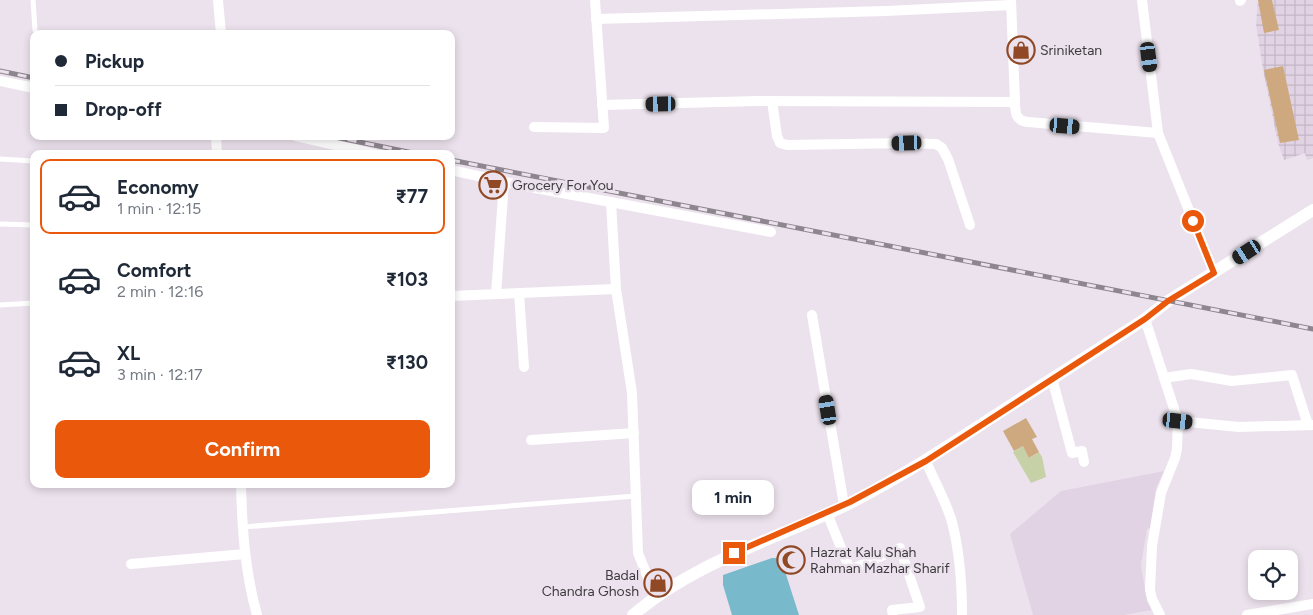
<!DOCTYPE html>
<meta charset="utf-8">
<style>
:root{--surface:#fff;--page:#f2f2f3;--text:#1f2937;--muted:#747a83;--line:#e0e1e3;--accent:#ea580c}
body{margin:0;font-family:Figtree,sans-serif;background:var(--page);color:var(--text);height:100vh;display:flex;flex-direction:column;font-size:19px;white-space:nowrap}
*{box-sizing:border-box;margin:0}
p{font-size:16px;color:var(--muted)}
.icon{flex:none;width:28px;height:28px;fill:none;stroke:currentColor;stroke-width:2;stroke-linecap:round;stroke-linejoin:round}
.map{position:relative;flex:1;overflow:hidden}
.panel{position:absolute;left:30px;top:150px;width:425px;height:338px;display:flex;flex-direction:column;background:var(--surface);border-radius:10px;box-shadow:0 2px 8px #0003}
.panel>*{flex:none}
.guide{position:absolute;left:30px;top:30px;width:425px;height:110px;border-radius:10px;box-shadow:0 2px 8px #0003;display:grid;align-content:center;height:110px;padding:0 25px;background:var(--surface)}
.tools{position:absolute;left:1248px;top:550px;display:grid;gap:10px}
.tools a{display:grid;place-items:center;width:50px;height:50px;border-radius:10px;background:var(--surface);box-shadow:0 2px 8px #0003;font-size:25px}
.end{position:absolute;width:22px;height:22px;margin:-11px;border:6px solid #ea580c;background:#fff;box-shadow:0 0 0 2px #fff}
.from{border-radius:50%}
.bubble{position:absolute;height:35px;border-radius:10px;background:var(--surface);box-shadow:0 2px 8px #0003;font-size:16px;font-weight:700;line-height:35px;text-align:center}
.car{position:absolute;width:15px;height:30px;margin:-15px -8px;border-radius:6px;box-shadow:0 0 4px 1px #0007;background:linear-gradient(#222 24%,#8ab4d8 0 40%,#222 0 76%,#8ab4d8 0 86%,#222 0)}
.guide b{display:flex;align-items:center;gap:18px;height:48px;font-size:19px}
.guide b+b{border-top:1px solid var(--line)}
.guide i{width:12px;height:12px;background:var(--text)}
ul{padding:9px 0 0;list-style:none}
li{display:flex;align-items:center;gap:15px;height:75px;margin:0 10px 8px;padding:0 15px;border:2px solid transparent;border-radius:10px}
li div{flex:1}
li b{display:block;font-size:19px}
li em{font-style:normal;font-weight:700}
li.current{border-color:var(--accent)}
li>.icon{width:45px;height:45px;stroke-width:1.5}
.button{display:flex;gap:10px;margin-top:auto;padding:10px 25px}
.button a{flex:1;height:58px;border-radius:10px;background:var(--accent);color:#fff;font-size:20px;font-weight:700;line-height:58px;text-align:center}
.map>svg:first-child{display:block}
.built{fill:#e2d3e4}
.industrial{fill:url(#industrial-grid)}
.green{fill:#c7d1a7}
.water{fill:#78b9cb}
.building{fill:#cea97f}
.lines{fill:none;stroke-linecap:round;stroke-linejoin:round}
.service{stroke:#fff;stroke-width:5}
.minor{stroke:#fff;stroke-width:10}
.tertiary{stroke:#fff;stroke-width:12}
.rail-casing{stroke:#8d868e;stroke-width:5}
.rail{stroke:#ece2ed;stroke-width:3;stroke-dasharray:9;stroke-linecap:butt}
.route{stroke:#ea580c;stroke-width:6}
.labels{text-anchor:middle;stroke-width:5;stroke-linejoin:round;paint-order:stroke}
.poi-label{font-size:14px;fill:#3e3b3f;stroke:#ece2ed;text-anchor:start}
</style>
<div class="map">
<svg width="1313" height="615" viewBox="0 0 1313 615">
<defs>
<pattern id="industrial-grid" width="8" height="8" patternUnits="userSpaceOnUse" patternTransform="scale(1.25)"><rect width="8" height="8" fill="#e2d3e4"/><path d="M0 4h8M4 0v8" fill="none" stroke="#c3b6c5"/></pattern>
</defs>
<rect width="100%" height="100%" fill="#ece2ed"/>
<path class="built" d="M1164 471 1156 488 1150 528 1147 529 1141 565 1145 589 1152 610 1124 615H1033L1010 534 1061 491Z"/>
<path class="industrial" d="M1258 0H1313V158L1307 160 1305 153 1284 160 1278 143 1263 70 1256 24Z"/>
<path class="green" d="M1023 446 1030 458 1039 452 1042 457 1046 477 1031 483 1013 452Z"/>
<path class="water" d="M772 558H778L782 562 799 615H732L723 585V575Z"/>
<g class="building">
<path d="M1258 0H1272L1279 30 1264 33Z"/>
<path d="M1283 66 1299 140 1280 143 1264 70Z"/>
<path d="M1026 418 1037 437 1032 439 1039 452 1029 458 1023 446 1014 451 1003 431Z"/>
</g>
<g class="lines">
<g class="service">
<path d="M33 0 35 30"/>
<path d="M0 159 34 161"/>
<path d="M0 224 34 225"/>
<path d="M0 305 34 303"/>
<path d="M243 527 636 496"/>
</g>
<g class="minor">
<path d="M218 0 221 34"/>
<path d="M1011 0 1015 102C1015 113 1016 121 1028 122L1158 133"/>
<path d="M1142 0 1158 133 1214 273"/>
<path d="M1240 1 1241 0"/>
<path d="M596 19 886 11 1011 5"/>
<path d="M0 81 34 88"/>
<path d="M772 101 777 136 780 143 787 145 907 143 936 144 942 148 948 159 970 225"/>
<path d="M602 105 758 101 1015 102"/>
<path d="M534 127 604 128 595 0"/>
<path d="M216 136 217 154"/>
<path d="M296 136 375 154"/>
<path d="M451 170 519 185 771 232"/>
<path d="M611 202 616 289 632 393 638 553 652 588 657 596"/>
<path d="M519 293 524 367"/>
<path d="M496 294 504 182"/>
<path d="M451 296 616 289"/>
<path d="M812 315 844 505"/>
<path d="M1145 319 1178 421 1177 449 1175 458 1161 493 1152 546 1150 590 1152 599 1160 615"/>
<path d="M1052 378 1072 453 1082 451 1084 462"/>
<path d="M1164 378 1191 374 1232 381 1292 375 1308 425"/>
<path d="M1178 421 1239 427 1313 425"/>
<path d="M531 440 634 433"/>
<path d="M926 461C934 481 946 501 952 522 960 553 962 584 962 615"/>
<path d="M241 484C242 528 245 572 257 615"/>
<path d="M827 513 850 570 900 548 920 607 892 610 893 615"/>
<path d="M131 564 245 554"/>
<path d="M1247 615 1313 604"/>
</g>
<path class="tertiary" d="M633 615C696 561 777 539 850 503 903 476 953 443 1002 411 1050 380 1098 349 1145 319L1168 301 1313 210"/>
<g class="rail-casing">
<g id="rail">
<path d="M0 71 34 78"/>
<path d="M330 136 418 154"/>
<path d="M451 160 1313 329"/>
</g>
</g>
<use href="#rail" class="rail"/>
</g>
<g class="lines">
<path class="route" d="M734 553 850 502 926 461 1145 319 1168 301 1214 273 1193 221"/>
</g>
<defs>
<g id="shop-ring" transform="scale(1.4375)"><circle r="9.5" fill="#ece2ed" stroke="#904924" stroke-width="1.5"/><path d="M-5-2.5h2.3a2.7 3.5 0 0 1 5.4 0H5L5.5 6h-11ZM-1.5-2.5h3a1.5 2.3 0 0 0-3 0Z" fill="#904924"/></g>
<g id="supermarket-ring" transform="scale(1.4375)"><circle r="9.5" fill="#ece2ed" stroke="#904924" stroke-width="1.5"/><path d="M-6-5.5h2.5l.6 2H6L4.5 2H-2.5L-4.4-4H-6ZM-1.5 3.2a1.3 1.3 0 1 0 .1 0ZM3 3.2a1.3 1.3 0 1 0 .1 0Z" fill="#904924"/></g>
<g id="mosque-ring" transform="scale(1.4375)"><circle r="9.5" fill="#ece2ed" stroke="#904924" stroke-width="1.5"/><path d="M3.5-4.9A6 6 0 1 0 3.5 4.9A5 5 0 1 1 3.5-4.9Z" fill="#904924"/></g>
</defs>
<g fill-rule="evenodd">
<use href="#shop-ring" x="1021" y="50"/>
<use href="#supermarket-ring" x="493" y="185"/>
<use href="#mosque-ring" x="791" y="560"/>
<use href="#shop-ring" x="658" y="583"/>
</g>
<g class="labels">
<g class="poi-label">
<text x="1040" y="55">Sriniketan</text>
<text x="512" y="190">Grocery For You</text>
<text x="810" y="557">Hazrat Kalu Shah<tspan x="810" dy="16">Rahman Mazhar Sharif</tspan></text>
<text x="639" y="580" text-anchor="end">Badal<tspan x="639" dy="16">Chandra Ghosh</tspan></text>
</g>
</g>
</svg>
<div class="tools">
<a><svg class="icon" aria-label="locate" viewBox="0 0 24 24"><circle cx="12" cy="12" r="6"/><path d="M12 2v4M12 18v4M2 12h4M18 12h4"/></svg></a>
</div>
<i class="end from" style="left:1193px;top:221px"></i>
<i class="end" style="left:734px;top:553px"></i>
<div class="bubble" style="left:692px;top:480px;width:82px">1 min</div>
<i class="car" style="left:1149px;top:57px;rotate:173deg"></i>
<i class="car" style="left:661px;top:104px;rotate:269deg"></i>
<i class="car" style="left:1065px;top:126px;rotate:95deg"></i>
<i class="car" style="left:907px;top:143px;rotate:268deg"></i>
<i class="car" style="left:1247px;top:252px;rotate:237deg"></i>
<i class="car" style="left:828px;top:410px;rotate:351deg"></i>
<i class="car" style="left:1178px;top:421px;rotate:96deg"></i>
<div class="guide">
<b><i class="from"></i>Pickup</b>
<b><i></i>Drop-off</b>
</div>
<section class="panel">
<ul>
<li class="current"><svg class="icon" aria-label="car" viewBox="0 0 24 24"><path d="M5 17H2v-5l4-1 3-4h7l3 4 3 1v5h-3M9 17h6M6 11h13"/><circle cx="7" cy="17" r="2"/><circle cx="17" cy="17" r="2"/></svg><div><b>Economy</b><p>1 min · 12:15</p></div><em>₹77</em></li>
<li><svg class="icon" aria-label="car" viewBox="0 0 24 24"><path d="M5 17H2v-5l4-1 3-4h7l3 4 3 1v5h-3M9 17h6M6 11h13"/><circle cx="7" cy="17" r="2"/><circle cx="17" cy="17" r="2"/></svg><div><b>Comfort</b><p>2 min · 12:16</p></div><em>₹103</em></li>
<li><svg class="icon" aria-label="car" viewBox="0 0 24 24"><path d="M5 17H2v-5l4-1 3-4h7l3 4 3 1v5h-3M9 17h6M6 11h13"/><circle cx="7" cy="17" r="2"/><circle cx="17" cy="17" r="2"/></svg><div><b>XL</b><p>3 min · 12:17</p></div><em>₹130</em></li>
</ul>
<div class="button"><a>Confirm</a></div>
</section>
</div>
